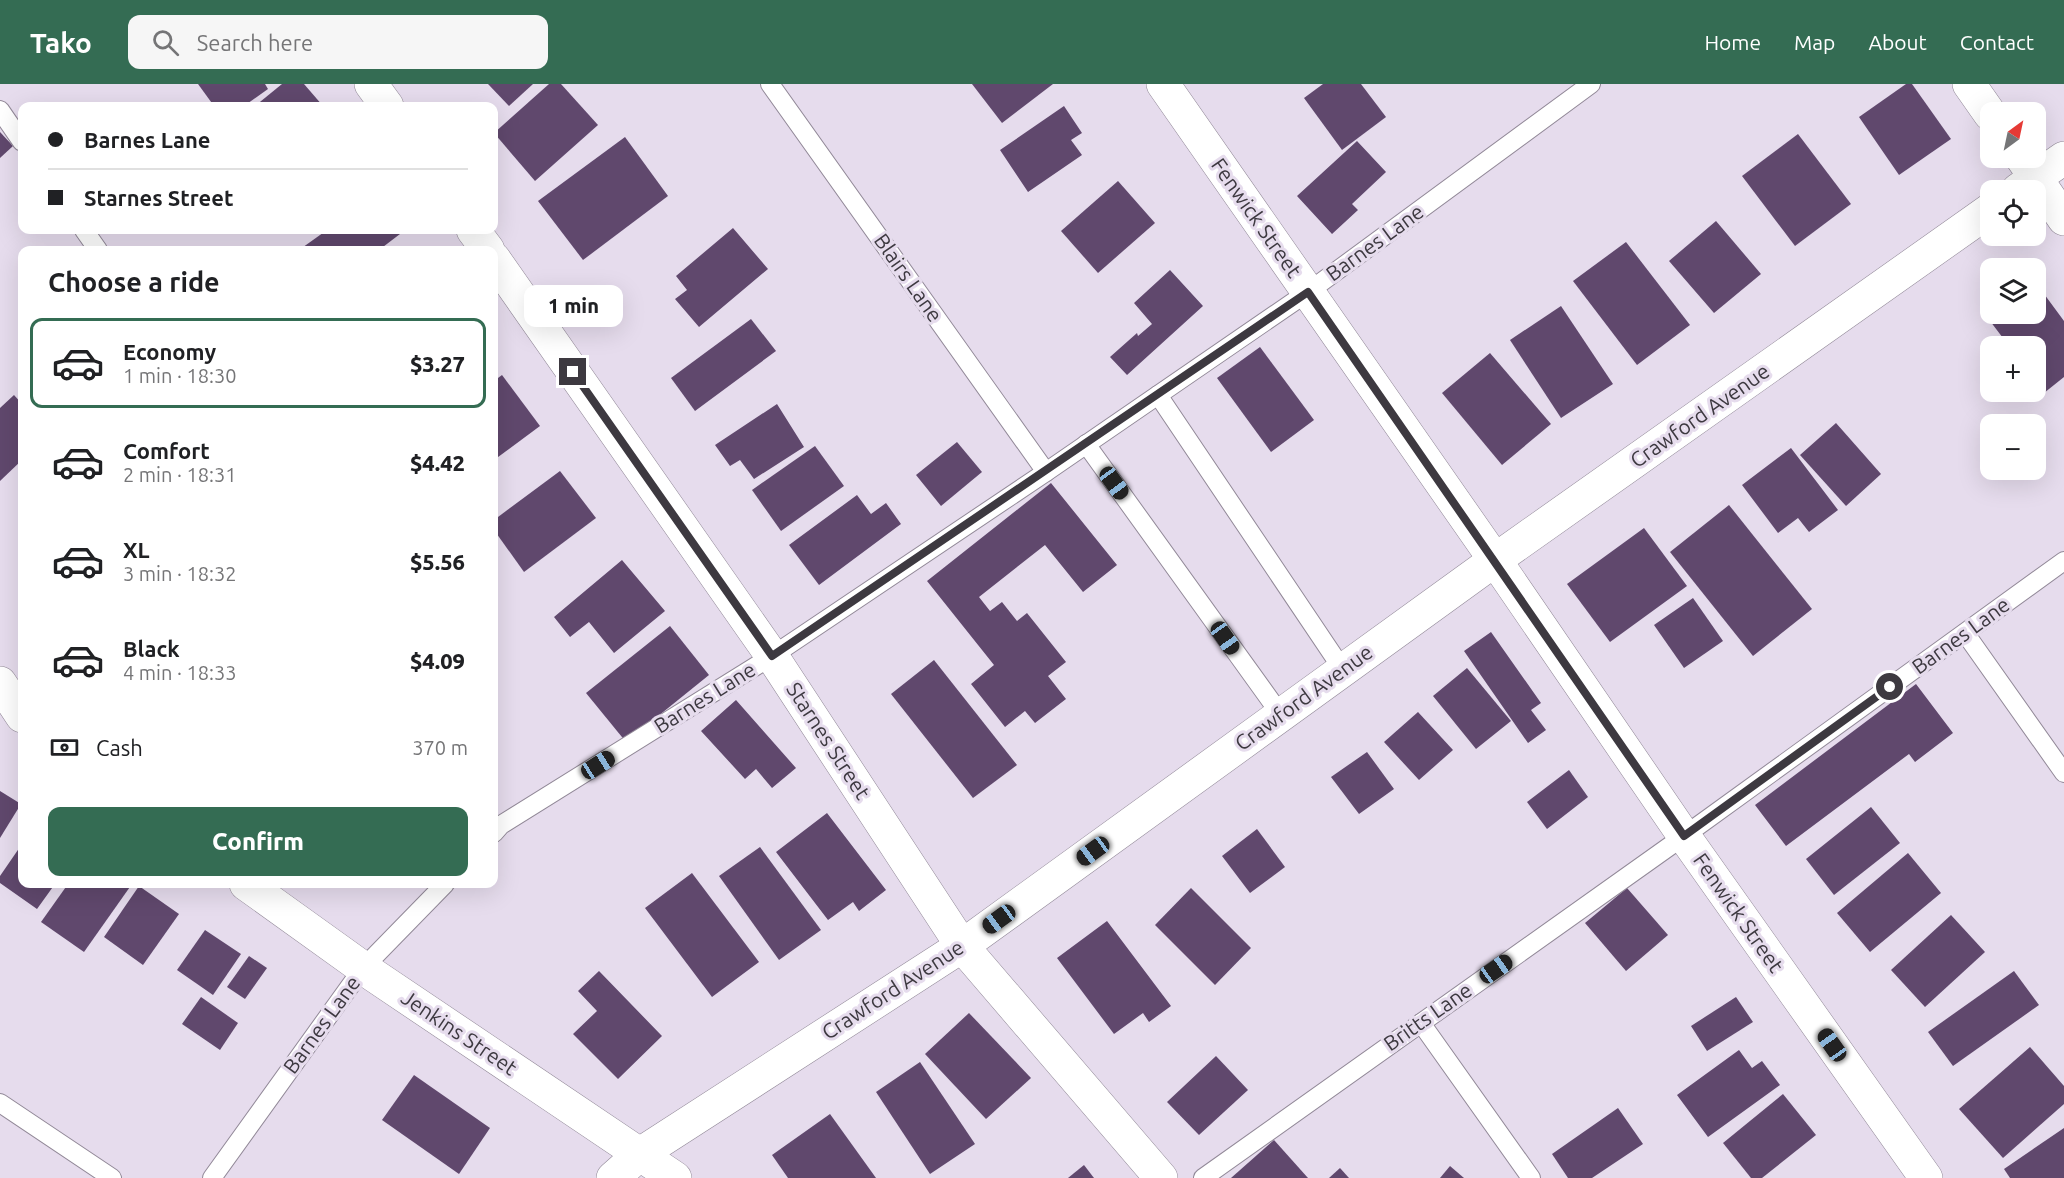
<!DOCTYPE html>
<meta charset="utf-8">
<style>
:root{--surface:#fff;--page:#f6f6f6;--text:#202124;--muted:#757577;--line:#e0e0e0;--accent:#346c53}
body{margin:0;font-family:Ubuntu,sans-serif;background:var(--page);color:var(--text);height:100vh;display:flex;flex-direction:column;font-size:22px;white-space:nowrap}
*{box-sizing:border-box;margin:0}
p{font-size:20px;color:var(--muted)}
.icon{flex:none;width:33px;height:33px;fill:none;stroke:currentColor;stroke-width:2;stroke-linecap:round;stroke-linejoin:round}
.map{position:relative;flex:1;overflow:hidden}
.drawer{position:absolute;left:18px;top:162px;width:480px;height:642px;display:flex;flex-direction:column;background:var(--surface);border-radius:12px;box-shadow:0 6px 24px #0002}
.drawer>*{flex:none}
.top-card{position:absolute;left:18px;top:18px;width:480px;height:132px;border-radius:12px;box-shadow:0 6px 24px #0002;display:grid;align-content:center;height:132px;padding:0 30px;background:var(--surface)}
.needle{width:39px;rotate:33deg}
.fabs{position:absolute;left:1980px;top:18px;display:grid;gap:12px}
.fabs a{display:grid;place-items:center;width:66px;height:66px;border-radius:12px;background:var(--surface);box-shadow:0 6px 24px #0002;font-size:30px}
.end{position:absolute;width:27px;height:27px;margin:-14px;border:8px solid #3d3940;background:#fff;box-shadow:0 0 0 3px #fff}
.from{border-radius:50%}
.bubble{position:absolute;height:42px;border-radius:12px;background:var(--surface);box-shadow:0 6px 24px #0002;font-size:20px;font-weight:800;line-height:42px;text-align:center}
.car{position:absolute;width:18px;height:36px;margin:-18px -9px;border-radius:8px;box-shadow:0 0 4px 2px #0007;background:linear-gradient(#222 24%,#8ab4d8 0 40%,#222 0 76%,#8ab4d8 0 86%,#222 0)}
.top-card b{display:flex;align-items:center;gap:21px;height:57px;font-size:22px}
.top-card b+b{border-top:2px solid var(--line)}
.top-card i{width:15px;height:15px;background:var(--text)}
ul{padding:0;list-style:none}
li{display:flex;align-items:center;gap:18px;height:90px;margin:0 12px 9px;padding:0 18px;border:3px solid transparent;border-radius:12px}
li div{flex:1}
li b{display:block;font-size:22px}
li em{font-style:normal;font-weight:800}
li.active{border-color:var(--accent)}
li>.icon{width:54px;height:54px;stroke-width:1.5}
h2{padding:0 30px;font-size:27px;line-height:72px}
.pay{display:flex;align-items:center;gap:15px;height:66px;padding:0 30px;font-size:22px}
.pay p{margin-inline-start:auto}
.action{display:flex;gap:12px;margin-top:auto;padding:12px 30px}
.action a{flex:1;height:69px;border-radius:12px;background:var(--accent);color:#fff;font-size:24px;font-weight:800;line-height:69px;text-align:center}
header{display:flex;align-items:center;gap:36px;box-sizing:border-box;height:84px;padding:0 30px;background:var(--accent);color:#fff}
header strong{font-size:28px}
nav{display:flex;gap:33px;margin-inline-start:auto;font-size:21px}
.search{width:420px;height:54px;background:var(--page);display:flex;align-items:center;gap:15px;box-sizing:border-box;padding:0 21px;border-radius:12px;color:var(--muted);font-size:22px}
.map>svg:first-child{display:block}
.building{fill:#60486d}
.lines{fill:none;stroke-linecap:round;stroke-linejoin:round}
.service-casing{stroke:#928998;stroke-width:20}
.minor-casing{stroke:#928998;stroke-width:34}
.tertiary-casing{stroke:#928998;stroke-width:34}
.service{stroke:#fff;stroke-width:18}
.minor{stroke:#fff;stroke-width:33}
.tertiary{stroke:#fff;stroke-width:33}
.route{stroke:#3d3940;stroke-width:8}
.labels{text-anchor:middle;stroke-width:6;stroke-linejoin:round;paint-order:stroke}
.street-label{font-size:21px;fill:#3d3940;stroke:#e6dced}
</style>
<header>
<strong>Tako</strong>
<div class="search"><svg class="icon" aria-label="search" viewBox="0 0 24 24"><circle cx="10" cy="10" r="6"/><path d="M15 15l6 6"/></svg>Search here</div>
<nav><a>Home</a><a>Map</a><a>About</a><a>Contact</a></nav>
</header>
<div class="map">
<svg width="2064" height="1094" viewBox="0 0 2064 1094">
<rect width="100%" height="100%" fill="#e6dced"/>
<g class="building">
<path d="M198 0H265L268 5 244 22H214Z"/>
<path d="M282 0H304L323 22H255Z"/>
<path d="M488 0H533L509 22Z"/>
<path d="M549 0H561L598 41 535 97 494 49Z"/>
<path d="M972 0H1053L1002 39Z"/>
<path d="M1323 0H1361L1386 33 1342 66 1304 14Z"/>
<path d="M1906 0H1912L1951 55 1899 91 1859 33Z"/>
<path d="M1064 22 1082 49 1071 56 1082 71 1028 108 1000 66Z"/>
<path d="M0 48 13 62 0 74Z"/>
<path d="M1798 50 1851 120 1795 162 1742 92Z"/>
<path d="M625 53 668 112 583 176 538 117Z"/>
<path d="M1357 57 1386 88 1352 120 1358 126 1332 150 1297 112Z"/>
<path d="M1118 97 1155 139 1098 189 1061 147Z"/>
<path d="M1716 137 1761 190 1714 229 1669 177Z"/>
<path d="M733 144 768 185 699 243 675 215 687 206 676 192Z"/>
<path d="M327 146H396L400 150 379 166H299Z"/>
<path d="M1626 158 1690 241 1637 281 1573 197Z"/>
<path d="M1170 186 1203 222 1127 291 1110 273 1137 249 1138 252 1152 240 1134 219Z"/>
<path d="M2036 199 2064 237V293L2044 309 2036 298V262H2009L1984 229 1990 224V230H2036Z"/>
<path d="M1561 222 1613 300 1561 334 1510 256Z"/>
<path d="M751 235 776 267 695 327 671 294Z"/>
<path d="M1260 263 1314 336 1271 368 1217 294Z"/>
<path d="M1490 269 1551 340 1502 381 1442 309Z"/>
<path d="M502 291 540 342 494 376V297Z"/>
<path d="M14 311 22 320V376L0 397V324Z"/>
<path d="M777 320 804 363 754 395 740 376 730 382 715 361Z"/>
<path d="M1836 339 1881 390 1846 422 1800 371Z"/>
<path d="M957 358 982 388 941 422 916 391Z"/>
<path d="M815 362 844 402 781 447 752 406Z"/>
<path d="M1791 364 1838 426 1809 448 1798 434 1778 449 1742 401Z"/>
<path d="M560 387 596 434 524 488 494 446V436Z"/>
<path d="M1051 399 1117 481 1083 508 1045 461 979 513 990 527 1002 518 1017 537 1027 529 1066 578 1048 592 1066 615 1035 639 1025 627 1005 643 971 600 994 581 927 497Z"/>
<path d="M857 411 871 430 886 419 901 440 819 501 789 461Z"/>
<path d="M1729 421 1812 525 1753 572 1670 468Z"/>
<path d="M1644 444 1687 502 1610 558 1567 500Z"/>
<path d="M622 476 665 527 614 569 589 538 570 553 554 533Z"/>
<path d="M1693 514 1723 557 1684 584 1654 541Z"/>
<path d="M670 542 709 591 626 658 586 609Z"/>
<path d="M1491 548 1541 619 1531 626 1546 646 1528 659 1464 567Z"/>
<path d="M934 576 1017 681 973 714 891 610Z"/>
<path d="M1467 584 1511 637 1476 665 1433 612Z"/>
<path d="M1916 600 1953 649 1915 678 1909 670 1786 762 1755 721Z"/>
<path d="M736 616 796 684 772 704 756 685 745 695 701 647Z"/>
<path d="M1418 628 1453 666 1419 696 1384 658Z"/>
<path d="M1367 668 1394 705 1359 730 1331 693Z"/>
<path d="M1569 686 1588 713 1547 745 1527 718Z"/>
<path d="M0 707 21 720 0 754Z"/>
<path d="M1871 723 1900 759 1834 811 1806 775Z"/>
<path d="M827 729 886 806 859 827 853 818 828 836 776 768Z"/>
<path d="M1257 745 1285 783 1250 809 1222 772Z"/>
<path d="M22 760V800H55L37 825 0 799V792Z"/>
<path d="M760 763 821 846 779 876 719 792Z"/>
<path d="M1908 769 1941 809 1870 868 1837 829Z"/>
<path d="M692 789 759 878 712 913 645 824Z"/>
<path d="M68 800H132L84 868 41 838Z"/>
<path d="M139 802 179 830 143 881 104 853Z"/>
<path d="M1191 804 1251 864 1215 901 1155 841Z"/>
<path d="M1627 804 1668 851 1626 887 1585 839Z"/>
<path d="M1951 831 1985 868 1925 923 1891 886Z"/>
<path d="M1107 837 1171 922 1149 938 1143 929 1114 950 1057 874Z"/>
<path d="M205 846 241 870 213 911 177 886Z"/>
<path d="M249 872 267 884 245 915 227 903Z"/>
<path d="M599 887 662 952 618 995 573 950 597 927 578 907Z"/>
<path d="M2014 887 2039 921 1953 982 1928 948Z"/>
<path d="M201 913 238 939 220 966 182 940Z"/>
<path d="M1736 913 1753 938 1707 967 1691 942Z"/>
<path d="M969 929 1031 994 986 1035 925 970Z"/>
<path d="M2030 963 2064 1002V1020L2003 1074 1959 1025Z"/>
<path d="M1739 966 1752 984 1762 977 1780 1001 1708 1053 1677 1011Z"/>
<path d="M1216 972 1248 1006 1199 1051 1167 1018Z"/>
<path d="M920 978 975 1060 930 1090 876 1008Z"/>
<path d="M414 991 490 1044 459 1090 382 1036Z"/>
<path d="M1783 1010 1816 1051 1762 1094H1751L1723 1059Z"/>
<path d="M1618 1024 1643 1060 1592 1094H1568L1552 1070Z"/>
<path d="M830 1030 876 1094H788L772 1071Z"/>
<path d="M2064 1044V1094H2010L2004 1085Z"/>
<path d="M1274 1056 1308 1094H1231Z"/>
<path d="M1084 1081 1094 1094H1068Z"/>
<path d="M1450 1082 1464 1094H1440Z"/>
<path d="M1340 1084 1349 1094H1329Z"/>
</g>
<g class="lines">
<g class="service-casing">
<g id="service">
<path d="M770 0 1046 388"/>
<path d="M0 26 22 58"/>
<path d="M84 146 98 166"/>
<path d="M1158 311 1343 586"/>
<path d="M1086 360 1281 631"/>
<path d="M1965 549 2064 689"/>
<path d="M494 749 501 741 772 572 1046 388 1308 208 1591 0"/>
<path d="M1421 939 1531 1094"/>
<path d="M0 1019 112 1094"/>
<path d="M212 1094 363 884 445 800"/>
<path d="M1203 1094 1684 752 2064 477"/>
</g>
</g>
<g class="minor-casing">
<g id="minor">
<path d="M371 0 387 22"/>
<path d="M1163 0 1495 476 1684 752 1926 1094"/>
<path d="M1969 0 1990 30"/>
<path d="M2022 74 2064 135"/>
<path d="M473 146 488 166"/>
<path d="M494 175 772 572 962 862 1161 1094"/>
<path d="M0 599 22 632"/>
<path d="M246 800 363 884 675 1094"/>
</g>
</g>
<g class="tertiary-casing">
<g id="tertiary">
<path d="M2018 106 2064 74"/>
<path d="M613 1094 640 1070 962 862 1495 476 1990 126"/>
</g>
</g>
<use href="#service" class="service"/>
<use href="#minor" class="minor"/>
<use href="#tertiary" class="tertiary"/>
</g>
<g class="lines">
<path class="route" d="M573 288 772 572 1308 208 1684 752 1890 603"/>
</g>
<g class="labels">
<g class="street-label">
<text transform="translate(1256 134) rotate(55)" y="7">Fenwick Street</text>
<text transform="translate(1375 159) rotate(-36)" y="7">Barnes Lane</text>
<text transform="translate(908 194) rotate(55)" y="7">Blairs Lane</text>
<text transform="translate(1700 332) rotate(-35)" y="7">Crawford Avenue</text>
<text transform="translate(1961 552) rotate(-36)" y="7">Barnes Lane</text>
<text transform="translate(705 614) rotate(-32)" y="7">Barnes Lane</text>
<text transform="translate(1304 614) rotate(-36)" y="7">Crawford Avenue</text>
<text transform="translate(828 657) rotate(57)" y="7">Starnes Street</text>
<text transform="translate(1738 829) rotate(55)" y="7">Fenwick Street</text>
<text transform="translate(893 906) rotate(-33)" y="7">Crawford Avenue</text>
<text transform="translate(1428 933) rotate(-35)" y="7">Britts Lane</text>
<text transform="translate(322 941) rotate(-54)" y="7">Barnes Lane</text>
<text transform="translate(459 949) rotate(34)" y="7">Jenkins Street</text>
</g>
</g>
</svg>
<div class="fabs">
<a><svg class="needle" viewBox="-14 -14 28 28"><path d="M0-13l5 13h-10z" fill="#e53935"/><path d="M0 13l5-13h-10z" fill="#757577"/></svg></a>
<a><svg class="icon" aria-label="locate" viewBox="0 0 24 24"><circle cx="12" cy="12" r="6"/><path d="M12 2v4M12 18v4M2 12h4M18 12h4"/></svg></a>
<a><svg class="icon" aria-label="layers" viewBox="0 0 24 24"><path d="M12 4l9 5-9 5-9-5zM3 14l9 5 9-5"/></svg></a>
<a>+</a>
<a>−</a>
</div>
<i class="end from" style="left:1890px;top:603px"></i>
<i class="end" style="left:573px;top:288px"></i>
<div class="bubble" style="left:524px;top:201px;width:99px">1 min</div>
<i class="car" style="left:1114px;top:399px;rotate:144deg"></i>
<i class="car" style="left:1225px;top:554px;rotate:145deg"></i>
<i class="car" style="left:598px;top:681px;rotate:58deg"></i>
<i class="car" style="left:1093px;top:767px;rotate:234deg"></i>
<i class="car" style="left:999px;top:835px;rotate:234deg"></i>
<i class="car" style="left:1496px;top:885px;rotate:55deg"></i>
<i class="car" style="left:1832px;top:961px;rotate:325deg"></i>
<div class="top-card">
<b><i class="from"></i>Barnes Lane</b>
<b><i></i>Starnes Street</b>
</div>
<section class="drawer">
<h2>Choose a ride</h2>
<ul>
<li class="active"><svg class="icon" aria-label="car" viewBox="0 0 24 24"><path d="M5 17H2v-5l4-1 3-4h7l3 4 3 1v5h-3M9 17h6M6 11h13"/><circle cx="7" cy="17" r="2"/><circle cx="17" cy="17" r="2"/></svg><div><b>Economy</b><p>1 min · 18:30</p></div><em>$3.27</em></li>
<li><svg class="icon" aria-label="car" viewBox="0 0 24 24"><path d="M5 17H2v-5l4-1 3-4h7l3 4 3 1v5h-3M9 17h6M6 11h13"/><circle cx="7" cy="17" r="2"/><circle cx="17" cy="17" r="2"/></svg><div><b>Comfort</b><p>2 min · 18:31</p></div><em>$4.42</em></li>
<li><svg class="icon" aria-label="car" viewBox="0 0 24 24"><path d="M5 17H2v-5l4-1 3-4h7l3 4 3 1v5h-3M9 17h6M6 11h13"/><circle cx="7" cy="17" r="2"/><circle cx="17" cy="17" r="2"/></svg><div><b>XL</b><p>3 min · 18:32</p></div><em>$5.56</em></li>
<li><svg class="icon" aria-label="car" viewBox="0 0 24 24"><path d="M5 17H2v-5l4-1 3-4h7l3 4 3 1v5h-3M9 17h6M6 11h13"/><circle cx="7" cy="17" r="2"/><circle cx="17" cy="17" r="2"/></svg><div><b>Black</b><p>4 min · 18:33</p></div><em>$4.09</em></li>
</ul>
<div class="pay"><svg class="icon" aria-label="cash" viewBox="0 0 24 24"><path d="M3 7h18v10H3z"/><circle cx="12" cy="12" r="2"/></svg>Cash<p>370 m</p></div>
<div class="action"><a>Confirm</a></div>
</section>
</div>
